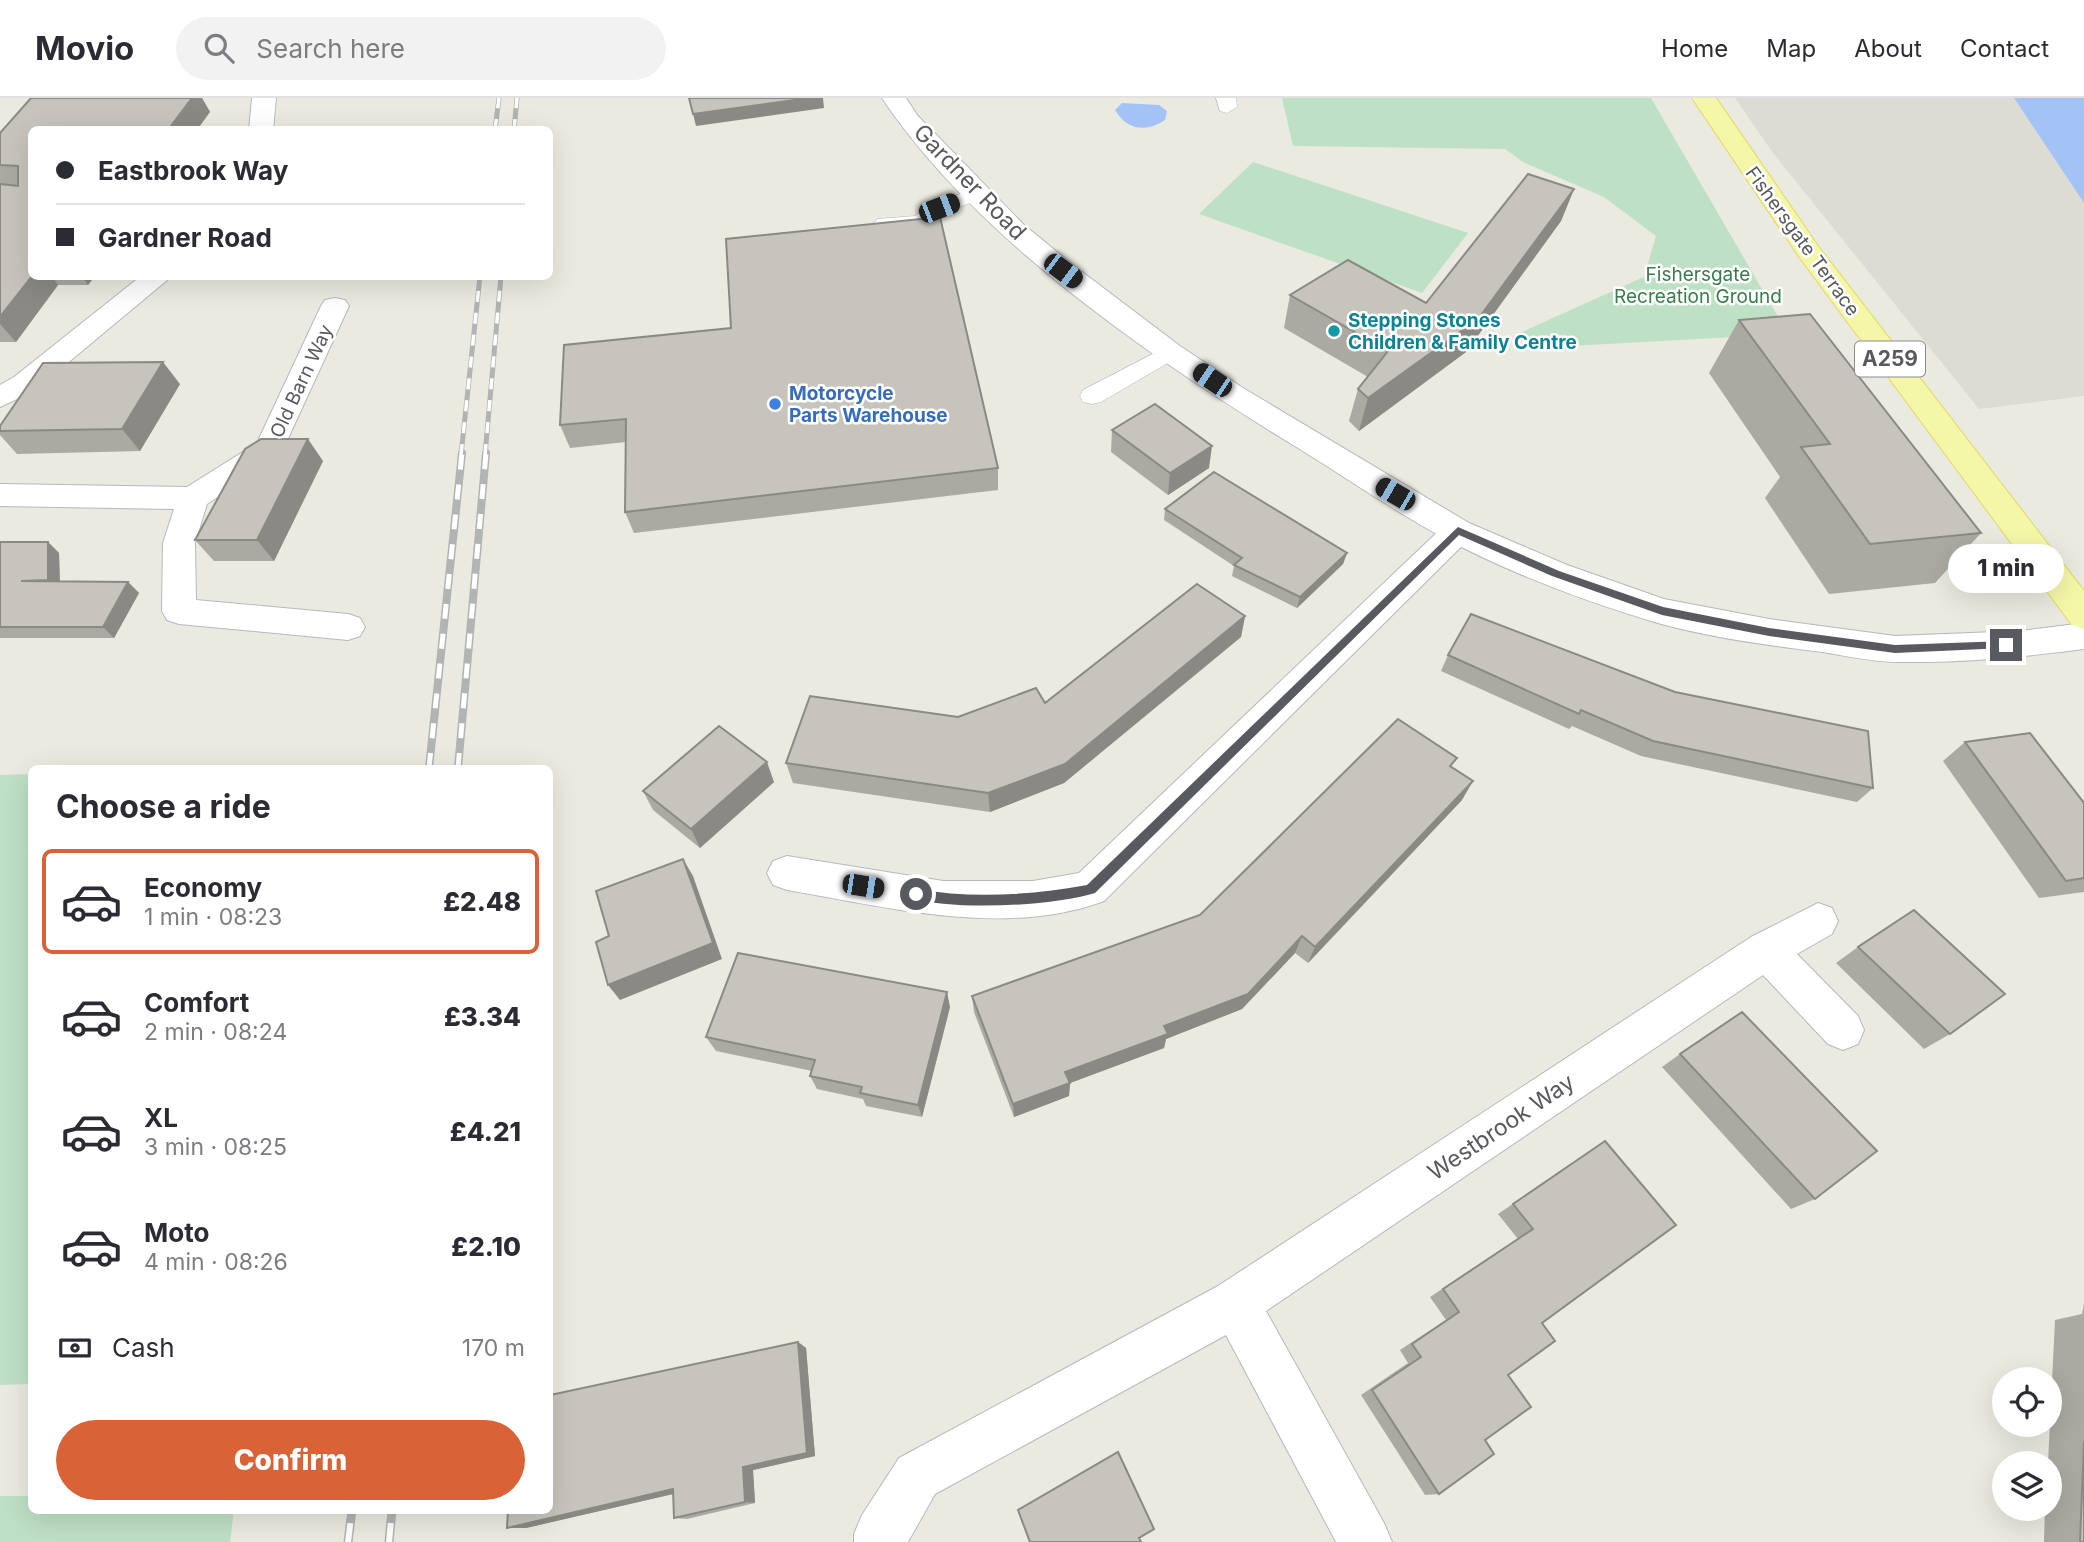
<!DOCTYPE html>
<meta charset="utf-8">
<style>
:root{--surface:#fff;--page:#f2f2f3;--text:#2b2b33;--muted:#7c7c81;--line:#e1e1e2;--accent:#d96337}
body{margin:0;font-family:Inter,sans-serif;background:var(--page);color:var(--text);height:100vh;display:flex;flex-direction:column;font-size:26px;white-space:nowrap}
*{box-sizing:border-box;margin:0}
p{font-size:23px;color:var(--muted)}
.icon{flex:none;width:38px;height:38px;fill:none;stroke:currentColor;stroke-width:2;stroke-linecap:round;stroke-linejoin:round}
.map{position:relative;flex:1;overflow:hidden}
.side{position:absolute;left:28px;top:667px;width:525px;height:749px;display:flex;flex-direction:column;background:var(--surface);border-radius:10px;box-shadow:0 7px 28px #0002}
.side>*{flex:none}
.guide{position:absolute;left:28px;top:28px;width:525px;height:154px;border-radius:10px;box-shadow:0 7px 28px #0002;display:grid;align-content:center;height:154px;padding:0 28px;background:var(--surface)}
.buttons{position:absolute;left:1992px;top:1269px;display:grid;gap:14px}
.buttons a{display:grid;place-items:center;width:70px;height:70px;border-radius:50%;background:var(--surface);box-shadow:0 7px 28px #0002;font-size:35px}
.end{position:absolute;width:32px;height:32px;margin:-16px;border:9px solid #595a5f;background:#fff;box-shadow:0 0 0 4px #fff}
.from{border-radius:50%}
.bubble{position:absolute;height:49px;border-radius:24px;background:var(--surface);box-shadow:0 7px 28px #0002;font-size:23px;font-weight:800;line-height:49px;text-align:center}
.car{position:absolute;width:21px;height:42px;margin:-21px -10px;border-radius:9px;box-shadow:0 0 5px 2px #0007;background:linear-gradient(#222 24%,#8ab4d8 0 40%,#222 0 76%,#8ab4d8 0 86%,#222 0)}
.guide b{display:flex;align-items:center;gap:24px;height:66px;font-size:26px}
.guide b+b{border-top:2px solid var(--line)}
.guide i{width:18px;height:18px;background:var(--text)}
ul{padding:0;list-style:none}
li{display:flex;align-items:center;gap:21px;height:105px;margin:0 14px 10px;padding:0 14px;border:4px solid transparent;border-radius:10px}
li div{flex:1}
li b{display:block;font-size:26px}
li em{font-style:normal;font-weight:800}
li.selected{border-color:var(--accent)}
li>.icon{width:63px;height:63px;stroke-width:1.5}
h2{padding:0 28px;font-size:32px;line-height:84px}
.pay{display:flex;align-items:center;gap:18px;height:77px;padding:0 28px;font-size:26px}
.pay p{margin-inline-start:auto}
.primary-button{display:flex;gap:14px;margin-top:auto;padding:14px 28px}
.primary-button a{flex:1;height:80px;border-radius:42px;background:var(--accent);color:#fff;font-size:28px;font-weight:800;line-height:80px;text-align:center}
header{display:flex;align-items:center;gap:42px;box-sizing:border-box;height:98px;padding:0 35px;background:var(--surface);border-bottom:2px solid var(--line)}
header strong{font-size:33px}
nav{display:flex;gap:38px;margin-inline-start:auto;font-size:24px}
.search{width:490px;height:63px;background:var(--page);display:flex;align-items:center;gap:18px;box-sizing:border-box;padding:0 24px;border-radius:38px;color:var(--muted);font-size:26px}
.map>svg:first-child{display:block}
.industrial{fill:#dcdbd4}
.green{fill:#bee0c4}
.water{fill:#a3c3f7}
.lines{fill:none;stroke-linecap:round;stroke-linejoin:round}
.lane-casing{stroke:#b7b8be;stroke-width:1}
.street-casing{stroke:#b7b8be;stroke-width:2}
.secondary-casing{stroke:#b6b7bd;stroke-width:2}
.primary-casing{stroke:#e4d85f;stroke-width:2}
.lane{fill:#fff;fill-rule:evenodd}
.street{fill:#fff;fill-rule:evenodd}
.secondary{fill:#fff;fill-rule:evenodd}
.primary{fill:#f5f7a8;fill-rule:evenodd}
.rail-far2-casing{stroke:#b2b3b3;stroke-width:5}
.rail-far1-casing{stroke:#b2b3b3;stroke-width:8}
.rail-casing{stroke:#b2b3b3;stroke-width:9}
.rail-far2{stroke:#fff;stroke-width:3.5;stroke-dasharray:11;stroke-linecap:butt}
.rail-far1{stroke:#fff;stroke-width:5;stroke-dasharray:15;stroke-linecap:butt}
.rail{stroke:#fff;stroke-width:6;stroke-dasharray:19;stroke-linecap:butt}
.wall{fill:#aaa9a2}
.shaded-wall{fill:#8b8984}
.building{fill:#c6c4bc;stroke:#8b8984;stroke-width:2}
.route{fill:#595a5f}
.culture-dot{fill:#0f9aa8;stroke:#fff;stroke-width:2.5}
.shop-dot{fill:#3f7fe0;stroke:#fff;stroke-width:2.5}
.labels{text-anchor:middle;stroke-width:5;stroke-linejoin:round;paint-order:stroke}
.far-street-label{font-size:19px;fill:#595a5f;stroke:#fff}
.far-park-label{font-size:19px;fill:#3a7d4a;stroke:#fff}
.far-culture-label{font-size:19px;font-weight:bold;fill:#0d838f;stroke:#fff;text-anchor:start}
.far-shop-label{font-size:19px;font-weight:bold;fill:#366cbe;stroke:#fff;text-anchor:start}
.shield{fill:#fff;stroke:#8b8c8f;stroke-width:2}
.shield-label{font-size:21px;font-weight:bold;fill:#595a5f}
.street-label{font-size:23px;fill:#595a5f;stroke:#fff}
</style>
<header>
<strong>Movio</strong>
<div class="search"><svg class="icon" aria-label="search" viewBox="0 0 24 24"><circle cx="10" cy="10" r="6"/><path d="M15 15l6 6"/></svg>Search here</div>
<nav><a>Home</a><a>Map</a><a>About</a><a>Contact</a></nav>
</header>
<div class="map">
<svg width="2084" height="1444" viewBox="0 0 2084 1444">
<rect width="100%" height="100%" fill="#eaeae0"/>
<path class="industrial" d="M1735 0H2014L2084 105V298L1979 311 1773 55Z"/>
<g class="green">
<path d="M1282 0H1651L1788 236 1533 250 1513 238 1644 179 1656 138 1604 99 1523 64 1505 51 1293 48Z"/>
<path d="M1253 64 1468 135 1422 195 1199 116Z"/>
<path d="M31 676V1286L0 1287V677Z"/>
<path d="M0 1398H31L32 1412H234L230 1444H0Z"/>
</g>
<g class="water">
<path d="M2014 0H2084V105Z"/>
<path d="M1122 5 1159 7 1167 13 1165 22C1145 35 1127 32 1115 12Z"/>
</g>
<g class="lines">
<g class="lane-casing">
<g id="lane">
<path d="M1216 0H1236L1237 9 1227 15 1220 13Z"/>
<path d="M977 90 984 92 987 96 984 100 946 114 928 129 885 132 877 131 874 126 877 121 915 118 932 106Z"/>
<path d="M1170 247 1178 249 1182 254 1178 259 1101 304 1092 306 1083 304 1080 298 1083 292Z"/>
</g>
</g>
<g class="street-casing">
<g id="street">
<path d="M252 0H276L273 32H249Z"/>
<path d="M141 178H172L34 293 0 309V287L14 279Z"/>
<path d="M335 200 345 202 349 208 280 358 207 406 195 445 196 502 348 516 360 520 365 529 360 538 348 542 179 526 167 522 162 513 163 445 174 411 0 408V386L187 389 257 345 321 208 325 202Z"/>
<path d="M1458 421 1469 425 1474 433 1469 441 1104 803C1005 840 888 809 787 792L773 787 767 775 773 763 787 758 943 783H1033L1079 775 1447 425Z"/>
<path d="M1818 805 1832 810 1838 823 1832 836 1797 856 1858 918 1864 932 1858 946 1843 952 1828 946 1763 877 1266 1213 1384 1425 1392 1444H1336L1226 1237 935 1396 908 1444H854V1436L862 1417 899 1360 1218 1188 1751 839Z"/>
</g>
</g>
<g class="secondary-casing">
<path id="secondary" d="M882 0H906L917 17 1023 126 1073 167 1180 248 1243 290 1469 425 1567 467 1664 501 1769 521 1895 538 2021 533 2084 525V551C2023 559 1960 565 1898 564 1873 564 1847 558 1822 554 1768 547 1711 540 1658 525 1587 504 1512 476 1446 441 1395 414 1347 380 1298 350 1154 262 977 142 882 0Z"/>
</g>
<g class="primary-casing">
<path id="primary" d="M1692 0H1716L1818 148 2084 493V531L2072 527 1800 160Z"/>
</g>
<use href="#lane" class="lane"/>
<use href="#street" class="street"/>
<use href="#secondary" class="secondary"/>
<use href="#primary" class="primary"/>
<g class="rail-far2-casing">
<g id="rail-far2">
<path d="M495 32 499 0"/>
<path d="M514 32 517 0"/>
<path d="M461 357 480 178"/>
<path d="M485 357 501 178"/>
</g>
</g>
<g class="rail-far1-casing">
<g id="rail-far1">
<path d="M429 670 462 355"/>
<path d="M458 670 486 355"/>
</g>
</g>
<g class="rail-casing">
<g id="rail">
<path d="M348 1444 352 1412"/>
<path d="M389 1444 392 1412"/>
</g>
</g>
<use href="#rail-far2" class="rail-far2"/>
<use href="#rail-far1" class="rail-far1"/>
<use href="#rail" class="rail"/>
</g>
<g class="wall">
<path d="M31 0H202L210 14 32 32V178H95L88 187H58L16 244H0V35Z"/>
<path d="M1574 91 1561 123 1466 254 1359 333 1349 323 1358 291 1368 279 1284 230 1290 197 1426 205Z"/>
<path d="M1739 222 1981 435 1935 485 1829 496 1765 400 1780 379 1709 275Z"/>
<path d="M564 247 998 370V392L634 435 625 414 626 344 570 350 560 327Z"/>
<path d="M180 286 140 353 17 356 0 337V328Z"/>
<path d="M1112 332 1209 370 1168 397 1111 354Z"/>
<path d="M323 363 274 463H214L195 442Z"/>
<path d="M1165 411 1347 455 1343 466 1297 510 1232 478 1234 468 1164 422Z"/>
<path d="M0 444H48L59 455 60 483 128 484 139 495 114 540H0Z"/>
<path d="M1245 518 1241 539 1064 685 990 714 793 685 786 665 958 619 1045 605Z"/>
<path d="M1448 557 1873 690 1857 704 1641 658 1572 628 1569 631 1441 573Z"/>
<path d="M1965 644 2084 705V794L2039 800 1943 663Z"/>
<path d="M1452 669 1462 702 1308 865 1295 855 1242 911 1166 941 1164 950 1070 985 1069 998 1014 1019 974 914 972 898 1200 817Z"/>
<path d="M774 684 700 750 653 712 643 693Z"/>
<path d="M1858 849 1950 936 1924 951 1836 865Z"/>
<path d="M950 909 922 1019 866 1008 863 1001 817 991 810 978 812 973 716 953 706 939Z"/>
<path d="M1680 956 1815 1101 1791 1111 1662 969Z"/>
<path d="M1605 1043 1542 1225 1508 1277 1485 1342 1439 1396 1425 1397 1361 1297 1408 1265 1400 1252 1446 1222 1430 1199 1518 1141 1498 1116Z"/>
<path d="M2084 1206V1444H2044L2045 1410H2049V1365H2048L2055 1222 2082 1216Z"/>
<path d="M798 1244 806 1250 815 1358 753 1372 755 1405 687 1421 674 1420 673 1396 526 1430Z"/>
</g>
<g class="shaded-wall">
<path d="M192 0H202L210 14 197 32H168Z"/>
<path d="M809 0H823L824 10 696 28 693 16Z"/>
<path d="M1574 91 1561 123 1466 254 1359 333 1368 300Z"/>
<path d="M32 178H52L58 187 16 244 0 226V219Z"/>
<path d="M82 178H95L88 187Z"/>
<path d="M163 264 180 286 140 353 122 331Z"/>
<path d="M308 341 323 363 274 463 257 442Z"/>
<path d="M1212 348 1209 370 1168 397 1170 375Z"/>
<path d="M48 444 59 455 60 493 48 482Z"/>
<path d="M1347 455 1343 466 1297 510 1300 499Z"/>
<path d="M128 484 139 495 114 540 103 529Z"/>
<path d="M1245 518 1241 539 1064 685 990 714 988 695Z"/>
<path d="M767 664 774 684 700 750 691 731Z"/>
<path d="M1473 683 1462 702 1308 865 1315 849Z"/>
<path d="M683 761 693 778 722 861 620 902 608 887Z"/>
<path d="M1302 838 1295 855 1242 911 1166 941 1164 950 1070 985 1069 998 1014 1019 1013 1006 1065 974Z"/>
<path d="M947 894 950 909 922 1019 918 1007Z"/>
<path d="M798 1244 806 1250 815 1358 753 1372 755 1405 745 1404 743 1369Z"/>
<path d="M673 1391 686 1393 526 1430H507Z"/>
</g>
<g class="building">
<path d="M31 0H192L168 32H32V178L0 219V86L18 88V68L0 67V35Z"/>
<path d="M689 0H809L693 16Z"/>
<path d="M1528 76 1574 91 1478 221 1368 300 1358 291 1388 253 1290 197 1348 162 1426 205Z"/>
<path d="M940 119 998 370 625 414 626 321 560 327 564 247 731 230 726 141Z"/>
<path d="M1810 216 1981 435 1870 446 1801 349 1830 346 1739 222Z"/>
<path d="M163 264 122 331 0 333V328L43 265Z"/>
<path d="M1155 306 1212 348 1170 375 1112 332Z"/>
<path d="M261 341H308L257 442H195L245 351Z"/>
<path d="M1214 374 1347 455 1300 499 1234 467 1242 460 1165 411Z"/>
<path d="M0 444H48V482L21 483 128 484 103 529H0Z"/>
<path d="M1197 486 1245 518 1065 666 988 695 786 665 810 598 958 619 1036 590 1045 605Z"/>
<path d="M1471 516 1675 594 1868 633 1873 690 1653 643 1581 612 1579 616 1448 557Z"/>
<path d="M1398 621 1457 660 1450 668 1473 683 1315 849 1302 838 1248 896 1164 928 1168 936 1065 974 1070 985 1013 1006 972 898 1200 817Z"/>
<path d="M719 628 767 664 691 731 643 693Z"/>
<path d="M2030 635 2084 705V780L2066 783 1965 644Z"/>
<path d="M683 761 713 845 608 887 596 844 609 838 596 793Z"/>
<path d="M1914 812 2005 896 1950 936 1858 849Z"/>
<path d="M738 855 947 894 918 1007 860 995 862 989 810 978 815 962 706 939Z"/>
<path d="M1742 914 1877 1053 1815 1101 1680 956Z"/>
<path d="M1605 1043 1676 1127 1542 1225 1555 1243 1508 1277 1531 1309 1485 1342 1494 1356 1439 1396 1372 1292 1421 1259 1412 1246 1459 1214 1443 1191 1533 1131 1513 1106Z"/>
<path d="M798 1244 807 1355 743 1369 745 1404 674 1420 673 1391 507 1430 508 1412H550V1297Z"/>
<path d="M2084 1343V1444H2080Z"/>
<path d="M1118 1354 1154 1431 1139 1440 1141 1444H1030L1018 1412Z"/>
</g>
<path class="route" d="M1458 429 1559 473 1663 509 1769 530 1895 547 2006 543 2011 547 2006 550 1895 555 1769 538 1662 517 1552 478 1459 437 1095 795C1054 808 952 813 912 800V793L916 791C973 801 1031 797 1087 787Z"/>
<circle class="culture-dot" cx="1334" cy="233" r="7"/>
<circle class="shop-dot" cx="775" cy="306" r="7"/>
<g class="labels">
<g class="far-street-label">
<text transform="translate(1803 143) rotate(54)" y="7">Fishersgate Terrace</text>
<text transform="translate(301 283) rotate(-65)" y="7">Old Barn Way</text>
</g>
<g class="far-park-label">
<text x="1698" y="183">Fishersgate<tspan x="1698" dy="22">Recreation Ground</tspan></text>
</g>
<g class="far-culture-label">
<text x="1348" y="229">Stepping Stones<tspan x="1348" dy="22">Children &amp; Family Centre</tspan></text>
</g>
<g class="far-shop-label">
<text x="789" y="302">Motorcycle<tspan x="789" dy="22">Parts Warehouse</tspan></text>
</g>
<rect class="shield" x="1855" y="243.5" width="70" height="35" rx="5"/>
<g class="shield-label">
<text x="1890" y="268">A259</text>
</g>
<g class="street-label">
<text transform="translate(970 84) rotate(46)" y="8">Gardner Road</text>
<text transform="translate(1501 1029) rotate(-34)" y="8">Westbrook Way</text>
</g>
</g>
</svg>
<div class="buttons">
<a><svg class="icon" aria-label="locate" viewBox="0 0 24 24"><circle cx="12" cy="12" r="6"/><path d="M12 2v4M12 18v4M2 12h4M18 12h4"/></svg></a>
<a><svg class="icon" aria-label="layers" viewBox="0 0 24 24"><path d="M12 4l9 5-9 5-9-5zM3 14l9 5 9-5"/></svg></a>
</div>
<i class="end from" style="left:916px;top:796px"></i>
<i class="end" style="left:2006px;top:547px"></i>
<div class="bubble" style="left:1948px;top:446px;width:116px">1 min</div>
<i class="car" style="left:939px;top:110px;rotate:69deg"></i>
<i class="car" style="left:1063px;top:173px;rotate:127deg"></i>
<i class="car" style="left:1212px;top:282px;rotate:304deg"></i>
<i class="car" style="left:1395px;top:396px;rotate:300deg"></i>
<i class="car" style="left:863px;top:788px;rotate:99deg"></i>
<div class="guide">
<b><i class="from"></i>Eastbrook Way</b>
<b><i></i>Gardner Road</b>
</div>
<section class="side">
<h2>Choose a ride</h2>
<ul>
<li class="selected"><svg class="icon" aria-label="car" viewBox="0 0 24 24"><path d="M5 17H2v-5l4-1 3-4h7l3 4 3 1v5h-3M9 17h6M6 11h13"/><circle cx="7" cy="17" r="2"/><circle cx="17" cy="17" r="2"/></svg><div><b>Economy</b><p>1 min · 08:23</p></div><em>£2.48</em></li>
<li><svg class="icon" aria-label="car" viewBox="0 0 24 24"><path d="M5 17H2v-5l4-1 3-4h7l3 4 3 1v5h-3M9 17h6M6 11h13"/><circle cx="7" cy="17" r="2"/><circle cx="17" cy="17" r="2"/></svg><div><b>Comfort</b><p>2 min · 08:24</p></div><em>£3.34</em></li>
<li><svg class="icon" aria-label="car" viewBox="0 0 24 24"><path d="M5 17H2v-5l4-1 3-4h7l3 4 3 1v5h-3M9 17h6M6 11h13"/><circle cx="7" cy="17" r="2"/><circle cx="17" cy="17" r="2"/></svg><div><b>XL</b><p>3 min · 08:25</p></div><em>£4.21</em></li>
<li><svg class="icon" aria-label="car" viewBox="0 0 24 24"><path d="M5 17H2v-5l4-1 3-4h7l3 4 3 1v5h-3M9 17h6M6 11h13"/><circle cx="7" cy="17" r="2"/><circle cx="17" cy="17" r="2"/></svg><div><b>Moto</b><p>4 min · 08:26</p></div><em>£2.10</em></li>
</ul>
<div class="pay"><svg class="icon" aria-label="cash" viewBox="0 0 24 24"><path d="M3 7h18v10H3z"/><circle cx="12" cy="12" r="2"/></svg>Cash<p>170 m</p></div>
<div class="primary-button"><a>Confirm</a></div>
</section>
</div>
